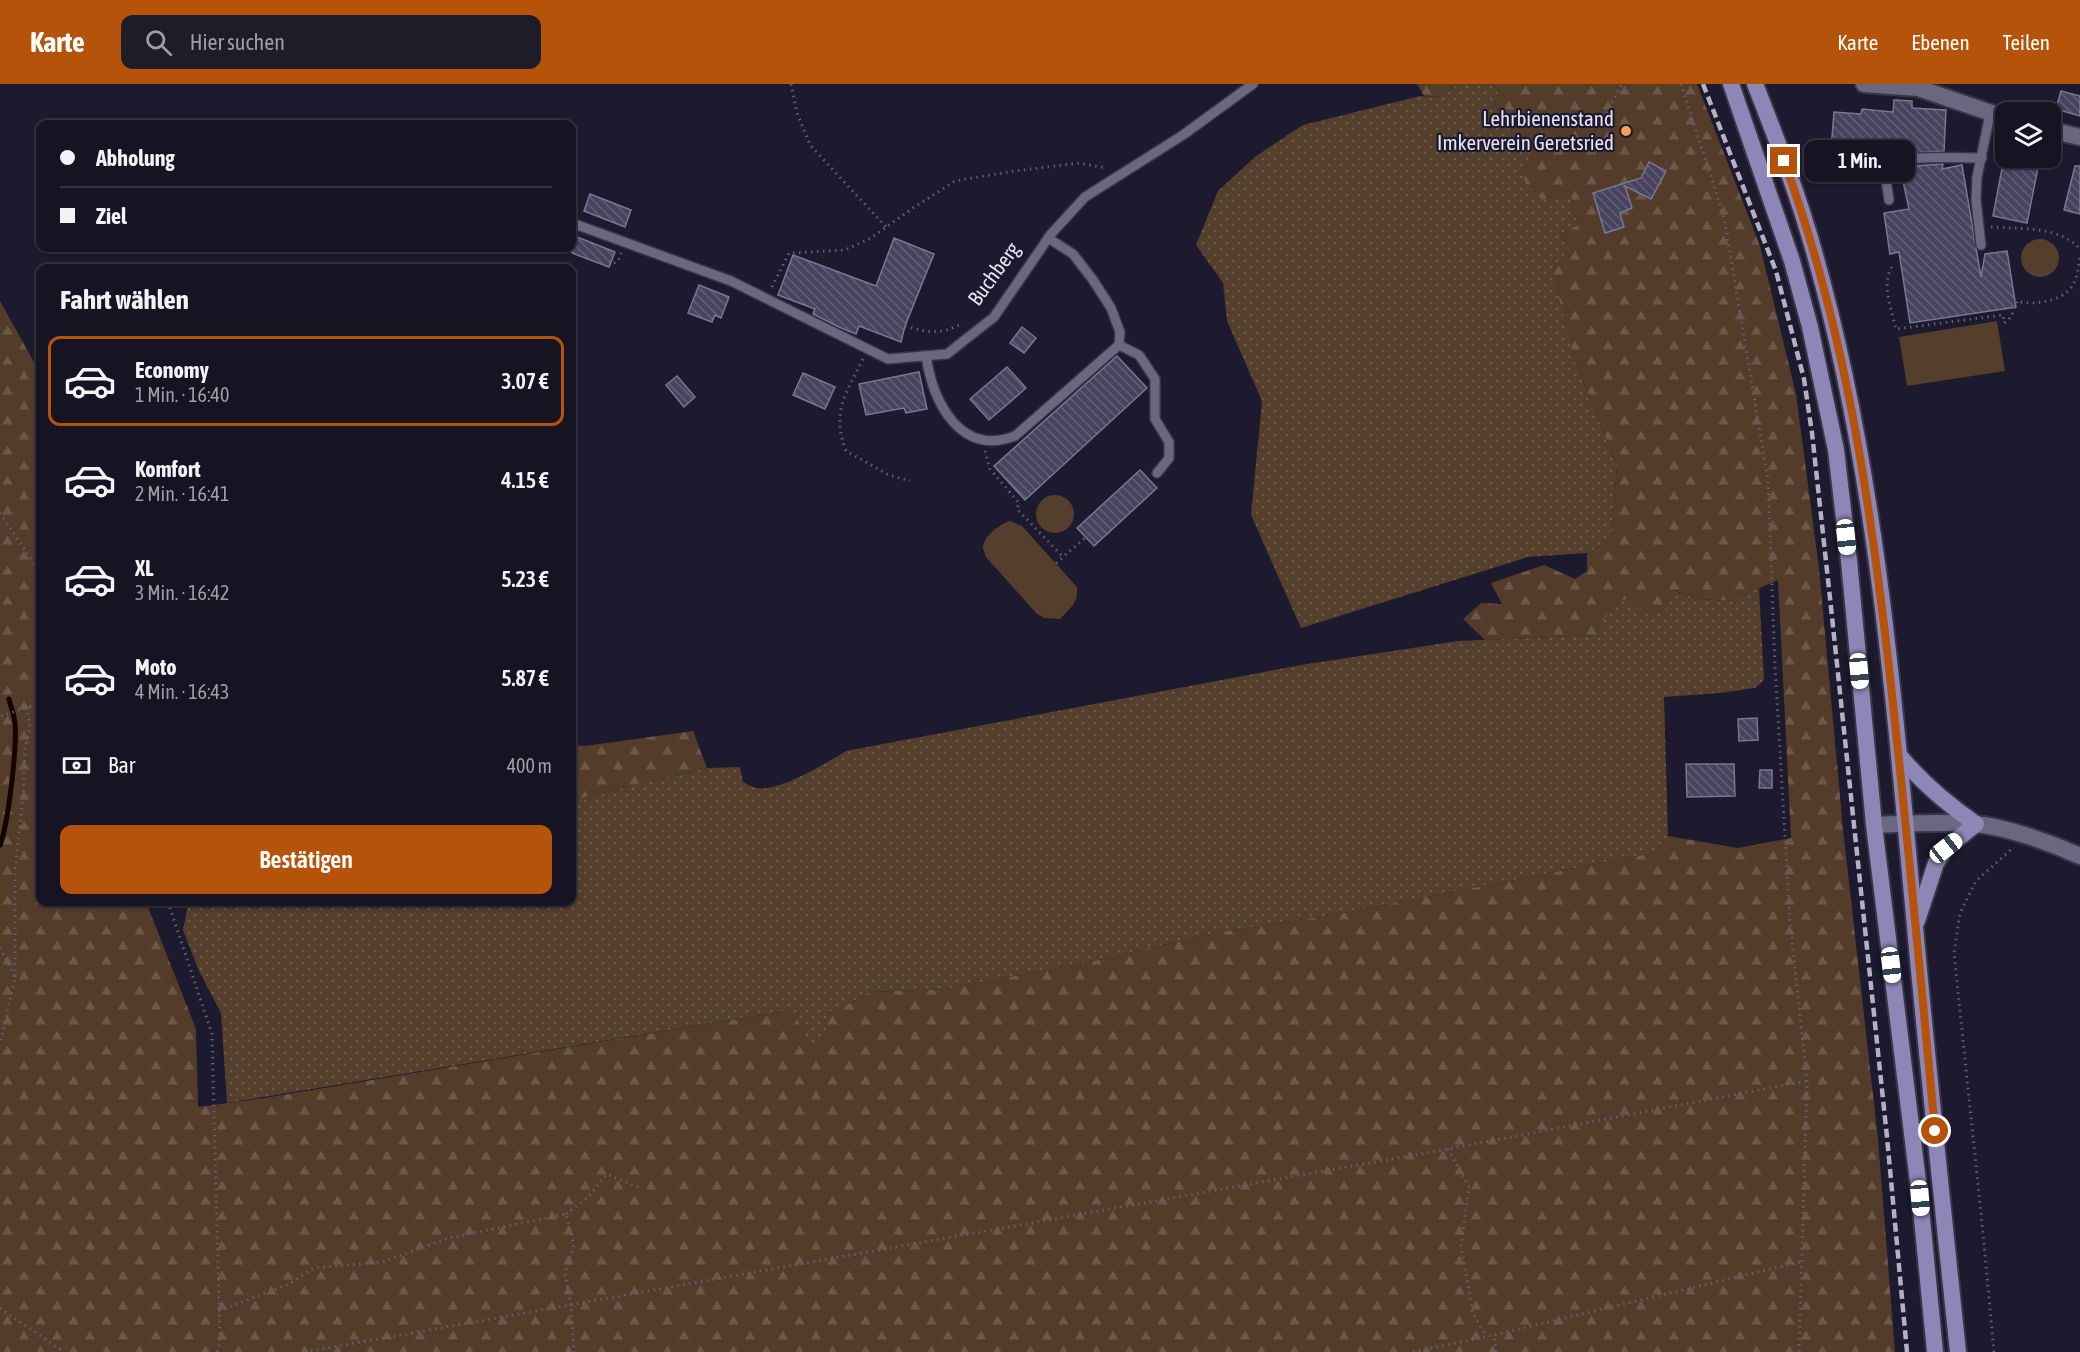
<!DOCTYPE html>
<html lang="de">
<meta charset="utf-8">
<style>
:root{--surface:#161322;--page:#1f1c2a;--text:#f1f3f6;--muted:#9e9ea5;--line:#353240;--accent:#b45309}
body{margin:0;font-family:"Asap Condensed",sans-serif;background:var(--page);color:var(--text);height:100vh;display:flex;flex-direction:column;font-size:22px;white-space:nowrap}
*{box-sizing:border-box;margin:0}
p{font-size:20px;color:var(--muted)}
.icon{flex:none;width:33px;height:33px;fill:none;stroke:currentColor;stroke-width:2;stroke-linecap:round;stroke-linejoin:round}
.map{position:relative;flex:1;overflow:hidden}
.side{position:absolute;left:36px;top:180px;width:540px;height:642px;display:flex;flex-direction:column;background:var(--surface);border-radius:12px;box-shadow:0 2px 4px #0004,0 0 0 2px var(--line)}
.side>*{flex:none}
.guide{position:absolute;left:36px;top:36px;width:540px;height:132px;border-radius:12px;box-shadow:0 2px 4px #0004,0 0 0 2px var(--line);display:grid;align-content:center;height:132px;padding:0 24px;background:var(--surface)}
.fabs{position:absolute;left:1995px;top:18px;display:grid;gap:12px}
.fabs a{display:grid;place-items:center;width:66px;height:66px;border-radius:12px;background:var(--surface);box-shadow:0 2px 4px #0004,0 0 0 2px var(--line);font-size:30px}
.end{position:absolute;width:27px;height:27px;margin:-14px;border:8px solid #b45309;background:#fff;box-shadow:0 0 0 3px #fff}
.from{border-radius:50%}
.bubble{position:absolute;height:42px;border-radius:12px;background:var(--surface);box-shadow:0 2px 4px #0004,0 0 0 2px var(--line);font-size:20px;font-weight:600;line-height:42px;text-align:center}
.car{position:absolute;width:18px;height:36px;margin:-18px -9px;border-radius:8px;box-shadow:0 0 4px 2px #0007;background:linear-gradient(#fff 24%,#345 0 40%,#fff 0 76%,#345 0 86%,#fff 0)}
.guide b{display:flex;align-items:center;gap:21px;height:57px;font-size:22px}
.guide b+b{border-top:2px solid var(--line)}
.guide i{width:15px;height:15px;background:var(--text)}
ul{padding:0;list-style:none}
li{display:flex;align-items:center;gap:18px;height:90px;margin:0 12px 9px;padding:0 12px;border:3px solid transparent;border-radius:12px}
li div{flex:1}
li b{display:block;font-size:22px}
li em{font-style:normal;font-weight:600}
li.selected{border-color:var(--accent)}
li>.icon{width:54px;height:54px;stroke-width:1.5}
h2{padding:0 24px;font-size:27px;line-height:72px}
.pay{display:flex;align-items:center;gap:15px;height:66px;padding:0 24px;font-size:22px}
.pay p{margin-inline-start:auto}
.cta{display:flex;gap:12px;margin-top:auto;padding:12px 24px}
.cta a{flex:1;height:69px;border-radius:12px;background:var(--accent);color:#fff;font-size:24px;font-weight:600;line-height:69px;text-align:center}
header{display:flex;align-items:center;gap:36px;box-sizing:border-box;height:84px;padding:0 30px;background:var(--accent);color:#fff}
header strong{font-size:28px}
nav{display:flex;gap:33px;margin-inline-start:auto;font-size:21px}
.search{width:420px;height:54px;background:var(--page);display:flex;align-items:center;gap:15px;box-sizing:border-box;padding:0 21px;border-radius:12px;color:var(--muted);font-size:22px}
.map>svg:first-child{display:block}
.grass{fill:url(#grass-dots)}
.forest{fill:url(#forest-firs)}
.garden{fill:#543e2c}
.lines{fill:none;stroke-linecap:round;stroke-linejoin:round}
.stream{stroke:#150400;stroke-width:5}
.building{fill:url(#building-back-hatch);stroke:#7a7792;stroke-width:1.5}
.service-casing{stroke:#393547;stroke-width:12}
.minor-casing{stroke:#393547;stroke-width:20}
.tertiary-casing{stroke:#393547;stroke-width:20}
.primary-casing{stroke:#393547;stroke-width:20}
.path{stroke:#625f72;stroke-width:3;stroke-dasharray:1.5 4.5;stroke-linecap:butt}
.service{stroke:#6b6781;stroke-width:9}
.minor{stroke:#6b6781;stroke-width:16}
.tertiary{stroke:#6b6781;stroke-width:16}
.primary{stroke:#8d86b6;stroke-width:16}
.rail{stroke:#b4b2c2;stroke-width:4.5;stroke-dasharray:9 4.5;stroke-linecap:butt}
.route{stroke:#b45309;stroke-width:8}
.poi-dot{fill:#f9a04d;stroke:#1d192e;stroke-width:2}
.labels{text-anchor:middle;stroke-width:4.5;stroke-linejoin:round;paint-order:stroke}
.poi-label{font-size:21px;fill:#e5e4f3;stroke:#1d192e;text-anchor:end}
.street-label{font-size:21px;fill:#e5e4f3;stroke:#1d192e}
</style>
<header>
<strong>Karte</strong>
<div class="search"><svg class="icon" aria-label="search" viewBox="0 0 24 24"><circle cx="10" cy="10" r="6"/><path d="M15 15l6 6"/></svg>Hier suchen</div>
<nav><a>Karte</a><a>Ebenen</a><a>Teilen</a></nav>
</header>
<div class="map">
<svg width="2080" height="1268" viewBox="0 0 2080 1268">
<defs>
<pattern id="grass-dots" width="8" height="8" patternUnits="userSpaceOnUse" patternTransform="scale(1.5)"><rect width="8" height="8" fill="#543e2c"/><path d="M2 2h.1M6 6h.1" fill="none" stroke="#6c5a4b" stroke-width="1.8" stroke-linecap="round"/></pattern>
<pattern id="forest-firs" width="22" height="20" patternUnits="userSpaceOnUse" patternTransform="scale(1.5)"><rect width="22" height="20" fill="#533c29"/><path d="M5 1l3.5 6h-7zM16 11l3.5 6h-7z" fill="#6c5848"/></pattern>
<pattern id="building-back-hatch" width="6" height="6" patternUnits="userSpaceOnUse" patternTransform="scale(1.5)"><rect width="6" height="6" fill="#47435e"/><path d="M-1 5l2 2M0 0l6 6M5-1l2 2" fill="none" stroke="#615e76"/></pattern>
</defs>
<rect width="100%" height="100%" fill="#1d192e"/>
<g class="grass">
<path d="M1459 0H1492L1498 8 1495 20 1511 48 1532 75 1570 111 1578 141 1560 150 1570 164 1574 275 1617 381 1611 457 1587 469 1528 473 1301 544 1251 431 1262 317 1227 237 1223 199 1196 161 1218 107 1256 72 1303 41 1420 12 1439 13Z"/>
<path d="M1759 504 1764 596 1755 604 1720 609 1664 613 1668 752 1653 769 1344 829 1220 848 1094 877 946 905 870 908 842 924 826 929V951L814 965 804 951 796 932 786 927 227 1019 221 929 199 887 183 846 188 821 193 818H572V716L707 684 740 683 743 698C747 700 752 703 757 704 780 708 826 679 846 667L1301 581 1458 557 1596 551 1610 523 1626 515 1672 506 1697 515 1729 517Z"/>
</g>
<g class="forest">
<path d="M1417 0H1459L1439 13 1424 12Z"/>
<path d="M1492 0H1697L1760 162 1796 310 1819 484 1843 745 1878 1055 1895 1268H0V217L40 289V818H146L196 945 198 1023 258 1015 786 927 796 931 804 951 814 965 826 951V929L842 924 870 908 946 905 1094 877 1220 848 1344 829 1653 769 1668 752 1738 764 1791 754 1778 496 1730 517 1697 515 1673 506 1664 528 1649 531 1626 515 1610 523 1597 551 1485 556 1463 535 1481 519 1502 520 1491 499 1544 481 1575 495 1587 487V469L1611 457 1617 381 1574 275 1552 186 1569 164 1560 150 1578 141 1570 111 1542 116 1525 97 1520 85 1532 75 1511 48 1495 20 1498 8Z"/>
<path d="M693 647 707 684 572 716V661L585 662Z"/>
</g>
<g class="garden">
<circle cx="2040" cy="174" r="19"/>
<path d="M1997 237 2005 287 1907 302 1899 253Z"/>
<circle cx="1055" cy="430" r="19"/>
<path d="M1010 437 1022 442 1077 503C1079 519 1070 524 1060 535L1045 534 1037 530 986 473C986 472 983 465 983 464 983 452 1000 440 1010 437Z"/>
</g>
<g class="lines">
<path class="stream" d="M0 761C8 740 19 655 14 633 13 627 10 621 9 615"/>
</g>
<g class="building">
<path d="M2061 7 2080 12V32L2056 25Z"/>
<path d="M1894 16 1912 17V24L1946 26 1944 67 1897 70 1831 66 1834 28 1861 30 1862 25 1893 28Z"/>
<path d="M2004 74H2040L2027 139 1993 132Z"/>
<path d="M1649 78 1666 87 1651 115 1625 102 1632 124 1620 129 1624 143 1605 149 1593 109 1641 94Z"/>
<path d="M1943 80 1942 85 1962 81 1981 193 1985 170 2007 167 2016 223 1910 239 1899 168 1890 170 1884 129 1909 125 1900 83Z"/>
<path d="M2075 82H2080V130L2064 126Z"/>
<path d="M590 110 631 126 625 143 584 127Z"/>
<path d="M572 151 615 168 609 183 572 169Z"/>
<path d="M894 154 934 170 905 242 901 258 859 242 856 250 839 243 813 230 815 225 778 211 793 171 876 202Z"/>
<path d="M699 201 729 213 721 234 715 231 712 238 688 229Z"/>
<path d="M1022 243 1036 254 1024 269 1010 259Z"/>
<path d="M1117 272 1147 304 1025 416 994 382Z"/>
<path d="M1007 283 1026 304 989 336 970 315Z"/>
<path d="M919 288 927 325 906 329 904 324 866 331 859 300Z"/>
<path d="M803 289 835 303 825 325 793 311Z"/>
<path d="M677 292 695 313 684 323 666 301Z"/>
<path d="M1140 386 1157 404 1094 462 1077 444Z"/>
<path d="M1757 634 1758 656 1739 657 1738 635Z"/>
<path d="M1686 680H1734L1735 712 1687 713Z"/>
<path d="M1760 686H1772V704H1759Z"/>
</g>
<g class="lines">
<g class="service-casing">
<g id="service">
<path d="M1889 116 1884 82C1903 70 1958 74 1982 74"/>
<path d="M572 139 731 197 888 275 947 270 994 233 1051 150 1085 113 1183 51 1253 0"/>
<path d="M1048 154 1073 170 1093 196 1111 224 1120 248 1119 261 1139 271 1155 295V335L1169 358V374L1157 389"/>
<path d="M1981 161 1976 116 1977 93 1990 30"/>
<path d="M926 272C933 318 960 373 1015 352L1119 261"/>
</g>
</g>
<g class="minor-casing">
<g id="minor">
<path d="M1864 0 1918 4 2006 34"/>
<path d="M2050 46 2080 53"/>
</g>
</g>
<g class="tertiary-casing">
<path id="tertiary" d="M1874 741C1907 739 1941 738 1975 740 2007 743 2051 759 2080 772"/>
</g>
<g class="primary-casing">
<g id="primary">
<path d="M1731 0 1792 177 1810 243 1836 366 1849 477 1874 741 1920 1114 1935 1268"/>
<path d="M1755 0C1777 56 1799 113 1815 171 1877 390 1894 618 1915 843 1928 985 1943 1126 1958 1268"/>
<path d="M1899 671C1922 699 1947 720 1976 740L1946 764 1936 779 1917 837"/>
</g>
</g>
<g class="path">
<path d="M791 0 797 29 810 61 886 143"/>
<path d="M1681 0 1724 133 1768 396 1775 582 1790 837 1807 997 1799 1268"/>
<path d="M1606 29 1622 0"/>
<path d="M1991 143C2020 145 2060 142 2080 165"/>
<path d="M614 179 618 177 621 169"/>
<path d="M1892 183C1881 200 1892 227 1896 245L2003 231 2004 239 2011 233 2017 217C2032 222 2061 217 2071 204 2078 194 2079 181 2080 170"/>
<path d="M772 203 789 169 845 166 871 154 913 124 955 97 1014 87 1080 79 1106 84"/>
<path d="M905 242C929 249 941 251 963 239"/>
<path d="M863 275C846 310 831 327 846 367L889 391 910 397"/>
<path d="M985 367 990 385 1019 419 1017 425 1063 473"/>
<path d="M0 429 40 488"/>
<path d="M1056 479 1086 453"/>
<path d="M1 632 40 619"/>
<path d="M168 818 212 950 220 1259 217 1268"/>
<path d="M0 864 15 893 0 961"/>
<path d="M15 893V786L23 713 25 664 30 644 27 623"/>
<path d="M1448 1065 1469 1103 1461 1162 1473 1230 1486 1252"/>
<path d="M566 1130 588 1113 607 1090 640 1104"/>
<path d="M0 1224 64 1268"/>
<path d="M219 1227 289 1200 314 1184 382 1178 449 1154 566 1130 574 1161 565 1189 571 1221 574 1268"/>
<path d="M305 1268 1448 1065 1807 997"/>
<path d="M1413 1268 1494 1251"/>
<path d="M1496 1268 1494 1251 1800 1178"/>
<path d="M1994 1268 1983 1149 1954 869 1960 829 1976 797 2014 763"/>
</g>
<use href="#service" class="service"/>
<use href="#minor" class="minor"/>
<use href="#tertiary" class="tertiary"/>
<use href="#primary" class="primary"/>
<path class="rail" d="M1703 0 1776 187 1804 295 1812 349 1830 514 1887 1053 1907 1268"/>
</g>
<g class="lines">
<path class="route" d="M1784 77C1849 254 1874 442 1894 629 1909 768 1922 907 1935 1047"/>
</g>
<circle class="poi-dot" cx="1626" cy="47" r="6"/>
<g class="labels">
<g class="poi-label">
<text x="1614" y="42">Lehrbienenstand<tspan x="1614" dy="24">Imkerverein Geretsried</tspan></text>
</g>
<g class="street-label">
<text transform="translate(994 190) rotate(-54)" y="7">Buchberg</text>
</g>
</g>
</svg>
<div class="fabs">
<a><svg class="icon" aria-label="layers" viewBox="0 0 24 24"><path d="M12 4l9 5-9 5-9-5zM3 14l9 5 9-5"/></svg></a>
</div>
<i class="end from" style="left:1935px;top:1047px"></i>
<i class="end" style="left:1784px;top:77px"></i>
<div class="bubble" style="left:1804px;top:56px;width:111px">1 Min.</div>
<i class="car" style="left:1846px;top:453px;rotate:174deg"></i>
<i class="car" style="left:1859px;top:587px;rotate:175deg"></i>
<i class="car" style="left:1946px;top:764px;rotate:52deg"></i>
<i class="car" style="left:1891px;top:881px;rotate:173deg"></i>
<i class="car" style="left:1920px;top:1114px;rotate:175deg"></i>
<div class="guide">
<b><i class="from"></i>Abholung</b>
<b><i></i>Ziel</b>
</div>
<section class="side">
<h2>Fahrt wählen</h2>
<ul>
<li class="selected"><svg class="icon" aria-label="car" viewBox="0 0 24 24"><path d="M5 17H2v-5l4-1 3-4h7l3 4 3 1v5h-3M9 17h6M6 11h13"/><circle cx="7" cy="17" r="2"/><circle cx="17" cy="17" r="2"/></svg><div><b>Economy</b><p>1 Min. · 16:40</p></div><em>3.07 €</em></li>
<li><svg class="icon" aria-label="car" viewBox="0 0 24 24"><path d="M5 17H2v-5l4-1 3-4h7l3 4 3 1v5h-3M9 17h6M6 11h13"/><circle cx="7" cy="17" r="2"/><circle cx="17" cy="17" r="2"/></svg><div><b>Komfort</b><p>2 Min. · 16:41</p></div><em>4.15 €</em></li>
<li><svg class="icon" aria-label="car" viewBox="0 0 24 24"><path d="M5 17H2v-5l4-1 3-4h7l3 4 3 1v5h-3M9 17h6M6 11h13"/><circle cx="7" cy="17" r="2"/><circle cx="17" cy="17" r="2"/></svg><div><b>XL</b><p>3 Min. · 16:42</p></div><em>5.23 €</em></li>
<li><svg class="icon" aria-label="car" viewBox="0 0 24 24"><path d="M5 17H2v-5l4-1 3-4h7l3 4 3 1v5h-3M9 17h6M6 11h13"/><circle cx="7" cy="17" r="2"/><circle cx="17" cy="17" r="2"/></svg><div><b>Moto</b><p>4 Min. · 16:43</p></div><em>5.87 €</em></li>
</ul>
<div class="pay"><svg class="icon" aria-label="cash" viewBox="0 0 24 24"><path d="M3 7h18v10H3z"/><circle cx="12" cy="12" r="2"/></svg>Bar<p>400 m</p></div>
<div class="cta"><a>Bestätigen</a></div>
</section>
</div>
